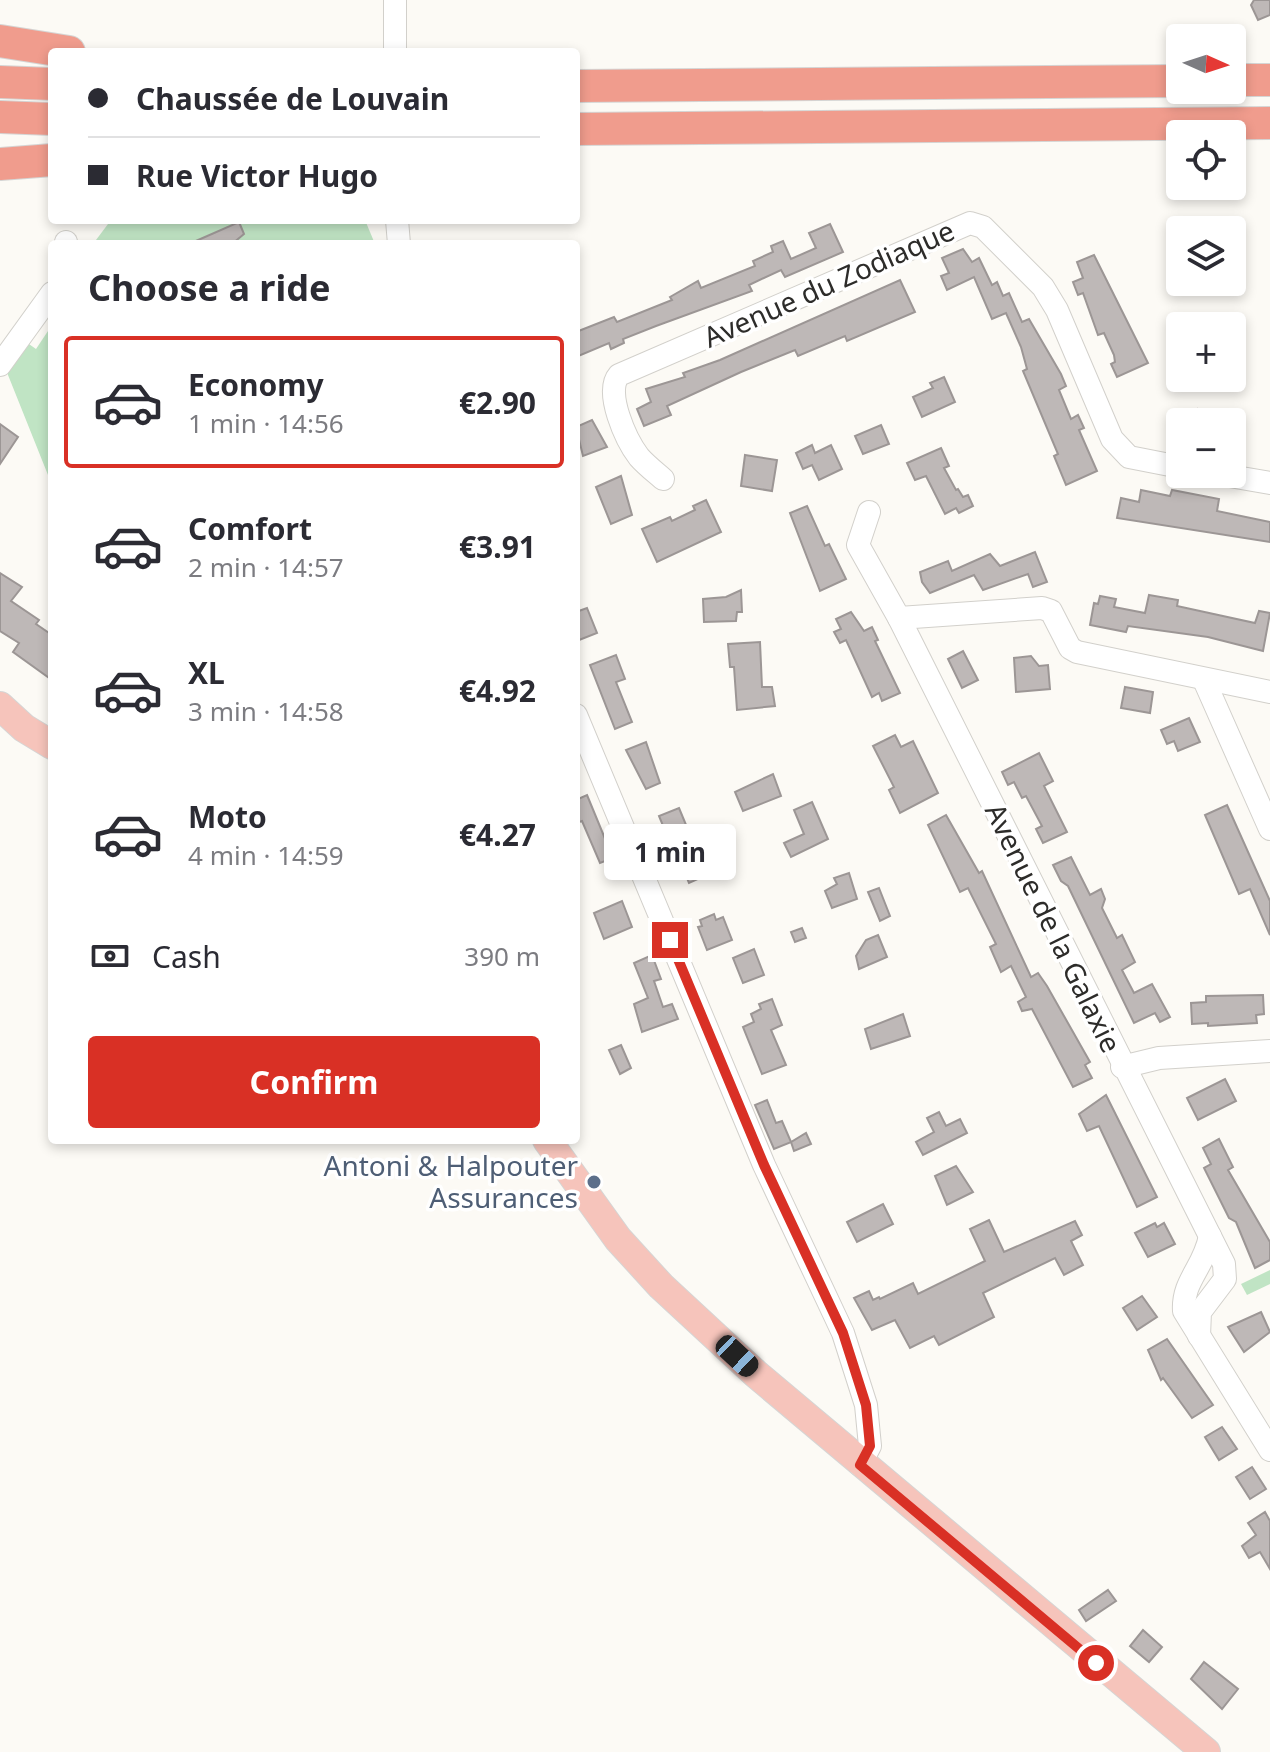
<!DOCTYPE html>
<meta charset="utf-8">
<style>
:root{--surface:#fff;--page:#f7f7f7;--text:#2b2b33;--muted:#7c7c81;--line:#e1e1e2;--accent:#d93025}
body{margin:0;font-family:"Noto Sans",sans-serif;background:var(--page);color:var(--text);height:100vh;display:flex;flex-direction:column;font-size:30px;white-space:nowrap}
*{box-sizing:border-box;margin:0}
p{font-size:26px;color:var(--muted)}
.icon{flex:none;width:44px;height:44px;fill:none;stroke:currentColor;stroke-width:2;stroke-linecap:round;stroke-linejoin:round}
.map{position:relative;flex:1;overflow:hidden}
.sheet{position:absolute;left:48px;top:240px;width:532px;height:904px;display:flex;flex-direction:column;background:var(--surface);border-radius:8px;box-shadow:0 4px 12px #0003}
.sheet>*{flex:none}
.banner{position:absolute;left:48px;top:48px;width:532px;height:176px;border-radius:8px;box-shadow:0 4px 12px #0003;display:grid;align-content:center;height:176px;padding:0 40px;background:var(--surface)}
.needle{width:52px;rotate:93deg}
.controls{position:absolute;left:1166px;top:24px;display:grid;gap:16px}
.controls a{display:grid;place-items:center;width:80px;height:80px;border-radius:8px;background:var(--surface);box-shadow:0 4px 12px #0003;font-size:40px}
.end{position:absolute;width:36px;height:36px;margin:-18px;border:10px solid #d93025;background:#fff;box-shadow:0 0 0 4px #fff}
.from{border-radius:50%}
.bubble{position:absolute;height:56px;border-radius:8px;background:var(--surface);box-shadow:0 4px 12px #0003;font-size:26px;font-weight:700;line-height:56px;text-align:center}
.car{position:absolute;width:24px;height:48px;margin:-24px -12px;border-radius:10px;box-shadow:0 0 6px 2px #0007;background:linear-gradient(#222 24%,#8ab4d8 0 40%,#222 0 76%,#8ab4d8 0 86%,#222 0)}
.banner b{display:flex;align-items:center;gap:28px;height:76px;font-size:30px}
.banner b+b{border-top:2px solid var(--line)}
.banner i{width:20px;height:20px;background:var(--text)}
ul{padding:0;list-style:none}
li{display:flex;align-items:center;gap:24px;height:132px;margin:0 16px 12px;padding:0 24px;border:4px solid transparent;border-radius:8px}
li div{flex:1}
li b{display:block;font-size:30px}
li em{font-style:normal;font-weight:700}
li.current{border-color:var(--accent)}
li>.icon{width:72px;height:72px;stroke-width:1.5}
h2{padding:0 40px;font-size:36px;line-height:96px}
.pay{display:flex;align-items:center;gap:20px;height:88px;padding:0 40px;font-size:30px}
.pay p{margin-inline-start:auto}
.button{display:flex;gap:16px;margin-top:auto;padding:16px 40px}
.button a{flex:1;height:92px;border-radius:8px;background:var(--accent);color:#fff;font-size:32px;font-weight:700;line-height:92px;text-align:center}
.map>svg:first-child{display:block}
.green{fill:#c0e4c4}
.building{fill:#beb8b7;stroke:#9c9695;stroke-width:2}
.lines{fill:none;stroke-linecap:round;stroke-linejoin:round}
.minor-casing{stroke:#d2d0cb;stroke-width:24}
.major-casing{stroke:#d5d5d4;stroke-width:30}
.highway-casing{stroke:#d5d5d4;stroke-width:34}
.minor{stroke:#fff;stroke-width:22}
.major{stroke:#f6c4bb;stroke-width:28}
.highway{stroke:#f09c8d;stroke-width:32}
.route{stroke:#d93025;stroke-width:10}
.service-dot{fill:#5c6f8a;stroke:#fff;stroke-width:3}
.labels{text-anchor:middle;stroke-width:7;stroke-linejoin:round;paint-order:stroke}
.street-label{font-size:28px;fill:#2d2c2a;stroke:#fff}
.service-label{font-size:28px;fill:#4e5e75;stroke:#fff;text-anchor:end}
</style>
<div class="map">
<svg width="1270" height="1752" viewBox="0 0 1270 1752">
<rect width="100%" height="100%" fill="#fcfaf5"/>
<g class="green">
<path d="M111 220H365L375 244H93Z"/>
<path d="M52 325V485L6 370 26 342 36 349Z"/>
<path d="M1270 1270V1284L1247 1295 1241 1284Z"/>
</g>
<g class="building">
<path d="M1254 0H1270V15L1258 20 1251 5Z"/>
<path d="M239 222 244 234 232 244H189Z"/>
<path d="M830 224 843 252 785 277 781 270 749 285 752 291 656 326 623 339 624 343 611 349 609 343 576 357V332L614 317 617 322 672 300 670 297 698 281 701 288 755 266 753 261 773 252 771 246 783 241 791 259 816 248 809 233Z"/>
<path d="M963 249 972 262 979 258 992 285 997 282 1003 296 1009 293 1022 322 1029 319 1061 374 1066 386 1059 390 1071 419 1078 415 1084 428 1079 430 1097 471 1066 485 1054 456 1058 454 1023 371 1027 369 1021 347 1006 313 992 319 974 277 947 290 941 276 949 273 942 258Z"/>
<path d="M1094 255 1148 363 1117 377 1111 364 1115 362 1114 355 1104 333 1098 335 1083 293 1078 295 1073 282 1083 278 1077 262Z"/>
<path d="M900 280 915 312 847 341 845 336 798 356 795 350 741 372 667 406 671 415 644 426 637 409 651 402 646 389 685 377 683 373 720 360Z"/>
<path d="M944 377 955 402 922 417 913 397 933 388 930 383Z"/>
<path d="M1198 409 1232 416 1231 422H1195Z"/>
<path d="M592 420 607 447 583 456 576 427Z"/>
<path d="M0 424 18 437 0 464Z"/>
<path d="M881 425 889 444 863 454 855 436Z"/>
<path d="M812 445 815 453 831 445 842 469 819 480 812 465 803 469 796 453Z"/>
<path d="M941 448 949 466 944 468 956 490 958 489 963 497 968 495 973 506 959 513 956 508 945 514 926 476 915 480 907 463Z"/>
<path d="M745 455 777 460 772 491 741 486Z"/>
<path d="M621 476 632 515 611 524 596 487Z"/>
<path d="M1141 490 1170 496 1172 490 1219 499 1217 511 1270 522V542L1117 518 1121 498 1139 502Z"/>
<path d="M706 500 721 532 657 562 642 529 670 517 672 521 695 510 693 506Z"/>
<path d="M807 506 825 546 829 544 846 579 820 591 790 513Z"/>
<path d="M1035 552 1047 582 1033 587 1028 574 983 590 974 575 930 593 922 582 920 572 948 561 952 571 990 554 1000 566Z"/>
<path d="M0 573 22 587 11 601 39 620 36 624 52 635V680L13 652 19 643 0 631Z"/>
<path d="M741 590 742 612H737L736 621 704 622 703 599 726 597Z"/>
<path d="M1149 595 1178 600 1177 606 1255 623 1259 611 1270 613 1263 651 1208 637 1128 626 1126 632 1090 625 1094 603 1098 604 1100 596 1116 599 1114 607 1145 613Z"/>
<path d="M587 608 597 633 579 640 576 612Z"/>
<path d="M851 612 864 631 872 627 878 640 875 641 900 693 882 701 879 693 872 697 846 640 840 643 834 632 841 629 836 619Z"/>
<path d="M760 642 762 687H772L775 706 737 710 734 667H730L728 644Z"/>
<path d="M963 651 978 680 962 688 948 659Z"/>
<path d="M616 655 625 679 616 682 632 722 615 729 590 665Z"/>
<path d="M1031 656 1039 666 1048 665 1050 689 1016 692 1014 658Z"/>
<path d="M1125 687 1153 692 1150 713 1121 708Z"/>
<path d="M1189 718 1200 742 1178 751 1174 741 1167 744 1161 730Z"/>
<path d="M895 735 901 747 913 741 938 793 900 813 889 790 894 787 873 746Z"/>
<path d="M646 742 660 783 646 789 626 750Z"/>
<path d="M1039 753 1053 781 1044 786 1067 832 1043 843 1036 829 1042 826 1026 796 1022 798 1014 782 1008 785 1002 772Z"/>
<path d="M773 774 781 796 743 811 735 792Z"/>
<path d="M587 795 613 858 600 863 582 821 576 823V800Z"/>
<path d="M812 802 828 839 791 857 784 843 804 834 794 810Z"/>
<path d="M1227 805 1270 901V935L1250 889 1239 894 1205 815Z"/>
<path d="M679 808 698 854 709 849 718 870 689 883 681 864 687 861 679 838 665 845 659 831 664 828 659 816Z"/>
<path d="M946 815 979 873 982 871 1031 977 1038 973 1047 986 1090 1062 1085 1065 1092 1078 1073 1087 1032 1009 1022 1011 1018 1002 1026 997 1011 966 1001 972 990 947 996 944 968 888 960 892 928 825Z"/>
<path d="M1071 857 1090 895 1101 889 1105 899 1102 908 1117 938 1122 935 1135 962 1122 970 1134 993 1152 984 1170 1017 1160 1022 1155 1013 1134 1023 1068 886 1061 881 1053 865Z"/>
<path d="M849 873 857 899 832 908 825 891 837 884 834 878Z"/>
<path d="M879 888 890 916 880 921 868 892Z"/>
<path d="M622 901 632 927 604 939 594 913Z"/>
<path d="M714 914 716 920 723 917 732 940 707 950 698 927 702 926 700 920Z"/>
<path d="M802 928 806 938 795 942 791 932Z"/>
<path d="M878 935 887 957 859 969 856 956 866 940Z"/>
<path d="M754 949 764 975 743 983 733 958Z"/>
<path d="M652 955 661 979 654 981 663 1007 672 1004 678 1019 642 1032 634 1004 648 998 634 963Z"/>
<path d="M1263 995 1264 1014 1256 1015 1257 1023 1208 1026V1023L1192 1024 1191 1003 1206 1002V996Z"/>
<path d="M772 999 782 1025 771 1030 786 1065 762 1074 743 1027 754 1022 751 1014 761 1009 759 1004Z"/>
<path d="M903 1014 910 1036 871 1049 865 1029Z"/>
<path d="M621 1045 631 1068 620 1074 609 1050Z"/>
<path d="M1225 1079 1236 1101 1198 1120 1187 1098Z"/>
<path d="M1106 1095 1157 1197 1137 1207 1099 1126 1087 1131 1079 1114Z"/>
<path d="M767 1100 776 1123 782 1121 791 1142 806 1133 811 1144 794 1151 791 1142 774 1149 755 1105Z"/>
<path d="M939 1112 946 1126 960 1119 967 1133 923 1155 916 1142 934 1132 927 1118Z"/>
<path d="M1219 1139 1233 1167 1228 1170 1270 1242V1260L1255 1268 1236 1222 1229 1218 1204 1168 1211 1164 1203 1148Z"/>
<path d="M956 1166 973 1192 947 1205 935 1176Z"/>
<path d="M883 1204 893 1224 857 1242 847 1222Z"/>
<path d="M989 1220 1004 1252 1075 1221 1082 1235 1071 1241 1083 1265 1064 1275 1055 1258 983 1293 994 1317 939 1345 934 1336 910 1348 895 1320 872 1330 854 1298 869 1291 873 1300 879 1297 880 1299 913 1283 918 1294 985 1261 970 1229Z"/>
<path d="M1155 1223 1157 1227 1164 1223 1175 1244 1148 1257 1135 1233Z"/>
<path d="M1142 1296 1157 1317 1137 1330 1123 1308Z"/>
<path d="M1261 1312 1270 1332 1244 1352 1228 1327Z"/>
<path d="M1167 1339 1213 1405 1192 1418 1163 1378 1161 1380 1148 1350Z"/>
<path d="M1222 1427 1237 1449 1219 1460 1205 1437Z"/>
<path d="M1252 1467 1266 1489 1250 1499 1236 1477Z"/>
<path d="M1265 1512 1270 1521V1569L1260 1552 1249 1558 1242 1546 1256 1535 1248 1523Z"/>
<path d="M1108 1590 1116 1601 1086 1621 1079 1610Z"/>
<path d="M1143 1630 1162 1647 1149 1662 1130 1646Z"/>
<path d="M1204 1662 1238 1689 1222 1709 1191 1679Z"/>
</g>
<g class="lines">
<g class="minor-casing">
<g id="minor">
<path d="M395 0V52"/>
<path d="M397 220 399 244"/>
<path d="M66 244V242"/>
<path d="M0 365 52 293"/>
<path d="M1218 474 1270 483"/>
<path d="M663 479C655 472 646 465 639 457 626 440 604 392 619 375L970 223 983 227 1043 287 1057 310 1112 439 1129 457 1180 467"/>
<path d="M869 512 858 545 899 618 1042 608 1051 611 1070 648 1077 652 1270 692"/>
<path d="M899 618 1224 1264 1225 1279 1200 1312 1199 1336"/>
<path d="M1204 680 1270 829"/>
<path d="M576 715 764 1165 843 1333 866 1405 870 1446 860 1465"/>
<path d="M1122 1067 1159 1058 1270 1051"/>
<path d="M1210 1236C1204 1268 1182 1281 1184 1311L1270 1450"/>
</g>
</g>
<g class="major-casing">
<g id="major">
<path d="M0 706 24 728 52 745"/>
<path d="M547 1140 618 1239 661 1286 756 1374 1206 1752"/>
</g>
</g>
<g class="highway-casing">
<g id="highway">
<path d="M0 41 69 52"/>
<path d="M1232 80H1270"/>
<path d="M0 82 52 84"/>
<path d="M576 86 1180 81"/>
<path d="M0 117 52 119"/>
<path d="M576 129 1270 123"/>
<path d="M0 164 52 160"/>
</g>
</g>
<use href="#minor" class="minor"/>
<use href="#major" class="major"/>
<use href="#highway" class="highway"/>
</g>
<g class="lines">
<path class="route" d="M670 940 764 1165 843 1333 866 1405 870 1446 860 1465 1096 1663"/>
</g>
<circle class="service-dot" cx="594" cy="1182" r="8"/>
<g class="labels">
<g class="street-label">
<text transform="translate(829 284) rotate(-24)" y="10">Avenue du Zodiaque</text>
<text transform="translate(1053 928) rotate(64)" y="10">Avenue de la Galaxie</text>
</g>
<g class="service-label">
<text x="578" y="1176">Antoni &amp; Halpouter<tspan x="578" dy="32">Assurances</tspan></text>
</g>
</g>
</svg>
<div class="controls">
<a><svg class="needle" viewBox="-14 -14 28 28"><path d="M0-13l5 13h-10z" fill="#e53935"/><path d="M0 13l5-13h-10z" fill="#7c7c81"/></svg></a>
<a><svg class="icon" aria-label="locate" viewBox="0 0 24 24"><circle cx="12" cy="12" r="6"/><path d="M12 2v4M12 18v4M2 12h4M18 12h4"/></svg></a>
<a><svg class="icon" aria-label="layers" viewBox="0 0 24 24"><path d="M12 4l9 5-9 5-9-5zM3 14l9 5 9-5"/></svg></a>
<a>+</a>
<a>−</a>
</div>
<i class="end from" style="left:1096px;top:1663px"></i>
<i class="end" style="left:670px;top:940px"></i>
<div class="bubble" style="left:604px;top:824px;width:132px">1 min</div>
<i class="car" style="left:737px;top:1356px;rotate:133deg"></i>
<div class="banner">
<b><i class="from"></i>Chaussée de Louvain</b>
<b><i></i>Rue Victor Hugo</b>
</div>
<section class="sheet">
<h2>Choose a ride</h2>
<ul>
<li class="current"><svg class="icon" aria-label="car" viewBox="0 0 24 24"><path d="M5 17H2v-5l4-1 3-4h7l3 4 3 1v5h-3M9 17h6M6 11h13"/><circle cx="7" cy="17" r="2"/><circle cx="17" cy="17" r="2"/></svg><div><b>Economy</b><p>1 min · 14:56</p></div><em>€2.90</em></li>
<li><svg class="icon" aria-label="car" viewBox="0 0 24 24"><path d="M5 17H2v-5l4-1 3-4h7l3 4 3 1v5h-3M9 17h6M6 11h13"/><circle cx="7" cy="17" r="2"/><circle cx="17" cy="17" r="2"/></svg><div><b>Comfort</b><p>2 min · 14:57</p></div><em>€3.91</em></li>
<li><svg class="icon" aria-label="car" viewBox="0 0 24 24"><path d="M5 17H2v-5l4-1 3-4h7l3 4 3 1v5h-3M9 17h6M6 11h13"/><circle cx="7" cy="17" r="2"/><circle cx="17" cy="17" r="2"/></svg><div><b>XL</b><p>3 min · 14:58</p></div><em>€4.92</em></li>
<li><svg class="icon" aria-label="car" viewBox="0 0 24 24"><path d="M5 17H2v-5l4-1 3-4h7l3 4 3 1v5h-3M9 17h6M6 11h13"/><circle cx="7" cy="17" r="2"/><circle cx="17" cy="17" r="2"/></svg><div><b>Moto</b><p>4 min · 14:59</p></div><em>€4.27</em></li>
</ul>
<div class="pay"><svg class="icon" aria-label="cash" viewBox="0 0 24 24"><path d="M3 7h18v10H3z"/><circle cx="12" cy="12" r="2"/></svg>Cash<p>390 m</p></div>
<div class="button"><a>Confirm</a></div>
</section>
</div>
